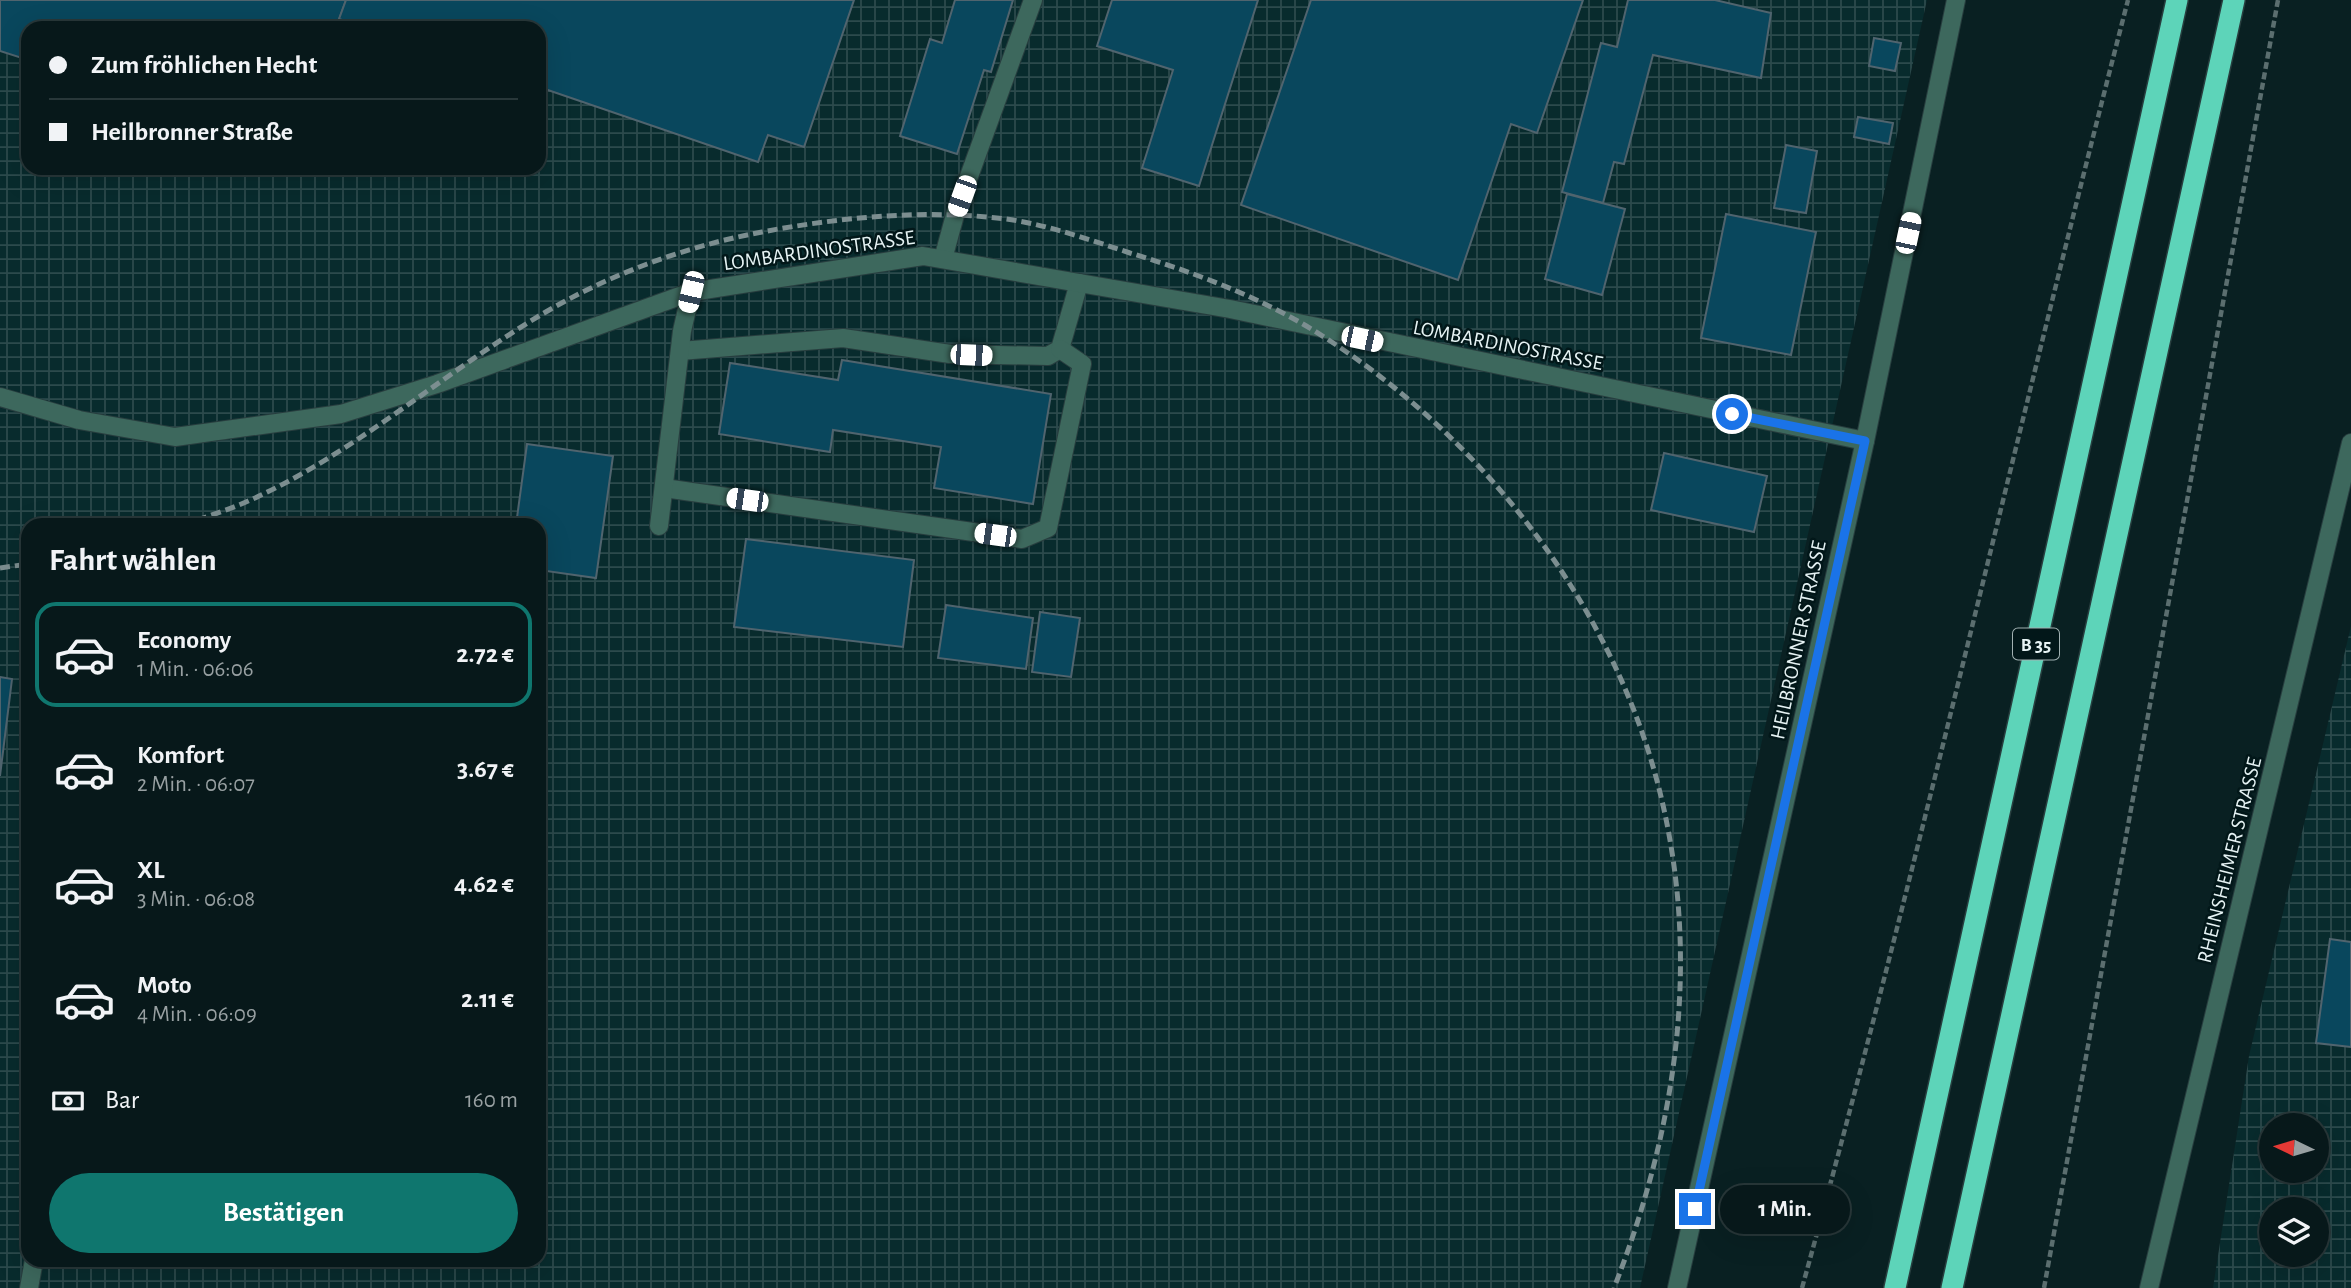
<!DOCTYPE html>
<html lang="de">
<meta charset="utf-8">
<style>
:root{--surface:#07181a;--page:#102123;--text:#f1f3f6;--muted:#98a0a2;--line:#283739;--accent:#0f766e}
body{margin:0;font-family:"Alegreya Sans",sans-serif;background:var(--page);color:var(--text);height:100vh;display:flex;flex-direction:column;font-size:26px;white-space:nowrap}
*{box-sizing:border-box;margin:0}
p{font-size:23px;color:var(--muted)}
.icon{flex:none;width:38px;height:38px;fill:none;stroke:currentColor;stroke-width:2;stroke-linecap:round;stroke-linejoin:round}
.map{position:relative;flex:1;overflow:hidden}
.sheet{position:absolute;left:21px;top:518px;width:525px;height:749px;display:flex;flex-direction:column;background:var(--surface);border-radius:21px;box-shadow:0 7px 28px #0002,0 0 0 2px var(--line)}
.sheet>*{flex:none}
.hud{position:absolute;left:21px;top:21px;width:525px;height:154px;border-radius:21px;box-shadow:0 7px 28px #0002,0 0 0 2px var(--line);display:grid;align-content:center;height:154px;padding:0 28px;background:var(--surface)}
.needle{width:46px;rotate:275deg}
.controls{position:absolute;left:2259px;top:1113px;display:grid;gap:14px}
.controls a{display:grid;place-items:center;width:70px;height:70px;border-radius:50%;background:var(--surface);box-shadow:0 7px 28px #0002,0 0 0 2px var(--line);font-size:35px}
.end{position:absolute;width:32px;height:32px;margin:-16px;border:9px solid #1a73e8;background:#fff;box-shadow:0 0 0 4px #fff}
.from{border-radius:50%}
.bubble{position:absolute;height:49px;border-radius:24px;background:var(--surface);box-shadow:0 7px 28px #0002,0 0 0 2px var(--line);font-size:23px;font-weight:600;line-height:49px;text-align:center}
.car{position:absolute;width:21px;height:42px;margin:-21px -10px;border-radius:9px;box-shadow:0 0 5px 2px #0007;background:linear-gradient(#fff 24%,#345 0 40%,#fff 0 76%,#345 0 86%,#fff 0)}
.hud b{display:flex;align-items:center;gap:24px;height:66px;font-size:26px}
.hud b+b{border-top:2px solid var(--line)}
.hud i{width:18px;height:18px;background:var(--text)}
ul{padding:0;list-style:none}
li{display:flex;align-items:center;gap:21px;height:105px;margin:0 14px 10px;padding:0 14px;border:4px solid transparent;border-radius:21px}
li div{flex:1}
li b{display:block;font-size:26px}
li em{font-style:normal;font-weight:600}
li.active{border-color:var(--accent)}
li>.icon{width:63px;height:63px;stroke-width:1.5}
h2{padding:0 28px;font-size:32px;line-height:84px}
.pay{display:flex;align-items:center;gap:18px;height:77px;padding:0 28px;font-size:26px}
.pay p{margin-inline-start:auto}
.cta{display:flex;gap:14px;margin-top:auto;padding:14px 28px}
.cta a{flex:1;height:80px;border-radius:42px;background:var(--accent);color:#fff;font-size:28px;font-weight:600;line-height:80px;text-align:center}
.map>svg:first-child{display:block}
.industrial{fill:url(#industrial-grid);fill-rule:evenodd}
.building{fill:#09475d;stroke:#50646e;stroke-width:2}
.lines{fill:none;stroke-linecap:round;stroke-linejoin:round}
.minor-casing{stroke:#283e3f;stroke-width:20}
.highway-casing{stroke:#283e3f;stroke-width:24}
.path{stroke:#5b6e6f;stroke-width:4.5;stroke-dasharray:7 3.5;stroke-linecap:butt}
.minor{stroke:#3d685d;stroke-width:18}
.highway{stroke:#5dd4b9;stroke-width:21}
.rail{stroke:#7c8e90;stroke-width:5;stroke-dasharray:10 5;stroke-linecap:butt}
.route{stroke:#1a73e8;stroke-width:9}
.labels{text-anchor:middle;stroke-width:5;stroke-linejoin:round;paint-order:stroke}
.shield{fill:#021719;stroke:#a2b1b2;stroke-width:2}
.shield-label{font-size:19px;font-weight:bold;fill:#e6f3f4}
.street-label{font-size:21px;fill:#e6f3f4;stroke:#021719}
</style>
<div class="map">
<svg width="2351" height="1288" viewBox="0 0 2351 1288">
<defs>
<pattern id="industrial-grid" width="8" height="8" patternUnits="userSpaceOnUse" patternTransform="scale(1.75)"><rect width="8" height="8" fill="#082b2d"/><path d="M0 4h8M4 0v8" fill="none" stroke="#2c4a4c"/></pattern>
</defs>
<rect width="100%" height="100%" fill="#092022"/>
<g class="industrial">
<path d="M0 0H1927L1640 1288H0ZM28 28H539V168H28ZM28 525H539V1260H28Z"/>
<path d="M2351 626V1288H2213L2249 1056ZM2272 1125H2317V1171H2272ZM2272 1209H2317V1255H2272Z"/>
</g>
<g class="building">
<path d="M0 0H346L336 28H28V60L0 51Z"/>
<path d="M346 0H854L804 147 768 135 758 162 539 87V28H366L339 19Z"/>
<path d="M955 0H1013L991 72 984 70 957 154 900 136 930 39 942 43Z"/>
<path d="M1112 0H1258L1199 186 1142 168 1173 70 1097 46Z"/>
<path d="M1311 0H1583L1537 133 1511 124 1458 280 1241 205Z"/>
<path d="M1628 0H1715L1771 13 1761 78 1653 55 1624 164 1614 162 1603 203 1562 192 1601 43 1617 47Z"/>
<path d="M1874 38 1901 43 1895 71 1869 66Z"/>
<path d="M1858 117 1893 123 1889 144 1854 137Z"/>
<path d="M1786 145 1817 151 1806 213 1774 208Z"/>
<path d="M1567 194 1625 209 1602 295 1545 279Z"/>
<path d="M1726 214 1816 232 1791 355 1701 338Z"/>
<path d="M842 360 1051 394 1033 504 934 488 941 447 833 430 830 452 719 434 730 363 838 380Z"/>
<path d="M527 444 613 456 596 578 539 570V525H516Z"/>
<path d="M1664 453 1767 476 1754 532 1651 510Z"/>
<path d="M746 539 914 560 903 647 734 627Z"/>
<path d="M946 605 1033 618 1026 669 938 658Z"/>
<path d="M1040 612 1080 618 1071 677 1032 672Z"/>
<path d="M0 677 12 679 0 776Z"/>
<path d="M2330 939 2351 942V1047L2316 1043Z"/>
</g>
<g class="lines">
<g class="minor-casing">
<g id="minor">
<path d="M943 259 955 215 1033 0"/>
<path d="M680 351 843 338 950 354 1048 356 1060 349 1079 283"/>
<path d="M0 397 79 420 175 437 341 414 437 384 691 292 923 256 1230 309 1865 441"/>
<path d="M664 488 1022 539 1048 528 1082 364 1060 349"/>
<path d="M659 526 682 331 691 292"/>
<path d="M29 1288 34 1260"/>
<path d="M1677 1288 1865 441 1956 0"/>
<path d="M2149 1288 2351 443"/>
</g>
</g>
<g class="highway-casing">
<g id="highway">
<path d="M1895 1288 2177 0"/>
<path d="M1952 1288 2234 0"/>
</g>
</g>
<g class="path">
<path d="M1802 1288C1920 861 2017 429 2128 0"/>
<path d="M2044 1288 2278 0"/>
</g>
<use href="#minor" class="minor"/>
<use href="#highway" class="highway"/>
<g class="rail">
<path d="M183 525C208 516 235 508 259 496 358 450 449 369 544 313 610 274 687 246 762 232 841 217 927 209 1006 219 1049 225 1090 240 1130 253 1193 272 1257 296 1313 330 1486 437 1625 617 1666 819 1699 979 1673 1137 1614 1288"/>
<path d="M0 568 28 564"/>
</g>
</g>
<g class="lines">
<path class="route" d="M1695 1209 1865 441 1732 414"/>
</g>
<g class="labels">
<rect class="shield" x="2013" y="628.5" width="46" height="31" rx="5"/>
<g class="shield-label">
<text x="2036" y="651">B 35</text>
</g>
<g class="street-label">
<text transform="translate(819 250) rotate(-8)" y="7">LOMBARDINOSTRASSE</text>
<text transform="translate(1508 345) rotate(11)" y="7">LOMBARDINOSTRASSE</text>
<text transform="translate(1798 640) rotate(-78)" y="7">HEILBRONNER STRASSE</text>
<text transform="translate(2229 860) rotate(-76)" y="7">RHEINSHEIMER STRASSE</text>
</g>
</g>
</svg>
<div class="controls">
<a><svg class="needle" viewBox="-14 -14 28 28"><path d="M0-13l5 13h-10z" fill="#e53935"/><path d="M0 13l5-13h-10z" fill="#98a0a2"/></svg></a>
<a><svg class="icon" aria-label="layers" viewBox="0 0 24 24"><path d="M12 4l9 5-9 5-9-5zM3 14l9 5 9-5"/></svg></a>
</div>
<i class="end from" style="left:1732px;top:414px"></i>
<i class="end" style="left:1695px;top:1209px"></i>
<div class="bubble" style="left:1720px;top:1185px;width:130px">1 Min.</div>
<i class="car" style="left:962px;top:196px;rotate:200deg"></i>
<i class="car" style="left:1908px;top:233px;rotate:12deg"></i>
<i class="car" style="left:691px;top:292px;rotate:193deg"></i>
<i class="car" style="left:1362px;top:339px;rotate:102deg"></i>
<i class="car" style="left:971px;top:355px;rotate:92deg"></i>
<i class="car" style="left:747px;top:500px;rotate:278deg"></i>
<i class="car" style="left:995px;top:535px;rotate:278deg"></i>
<div class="hud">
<b><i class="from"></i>Zum fröhlichen Hecht</b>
<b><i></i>Heilbronner Straße</b>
</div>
<section class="sheet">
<h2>Fahrt wählen</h2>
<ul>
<li class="active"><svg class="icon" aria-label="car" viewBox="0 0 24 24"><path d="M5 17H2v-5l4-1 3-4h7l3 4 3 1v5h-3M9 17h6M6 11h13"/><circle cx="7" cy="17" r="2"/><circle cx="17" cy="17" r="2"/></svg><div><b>Economy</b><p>1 Min. · 06:06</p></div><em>2.72 €</em></li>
<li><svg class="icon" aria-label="car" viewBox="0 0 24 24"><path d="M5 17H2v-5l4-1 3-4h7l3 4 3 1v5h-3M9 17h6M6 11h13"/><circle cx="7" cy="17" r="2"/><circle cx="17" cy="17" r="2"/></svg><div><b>Komfort</b><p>2 Min. · 06:07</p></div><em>3.67 €</em></li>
<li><svg class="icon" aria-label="car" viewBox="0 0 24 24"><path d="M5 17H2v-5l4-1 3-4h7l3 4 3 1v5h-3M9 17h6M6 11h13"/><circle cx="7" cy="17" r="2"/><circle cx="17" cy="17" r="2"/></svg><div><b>XL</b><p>3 Min. · 06:08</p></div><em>4.62 €</em></li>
<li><svg class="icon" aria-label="car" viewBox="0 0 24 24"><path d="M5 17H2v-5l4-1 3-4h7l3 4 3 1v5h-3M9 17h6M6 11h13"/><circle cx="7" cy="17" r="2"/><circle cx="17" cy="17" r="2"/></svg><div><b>Moto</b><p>4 Min. · 06:09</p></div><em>2.11 €</em></li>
</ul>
<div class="pay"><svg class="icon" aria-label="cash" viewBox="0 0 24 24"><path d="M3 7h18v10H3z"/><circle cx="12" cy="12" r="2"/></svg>Bar<p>160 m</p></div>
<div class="cta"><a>Bestätigen</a></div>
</section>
</div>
